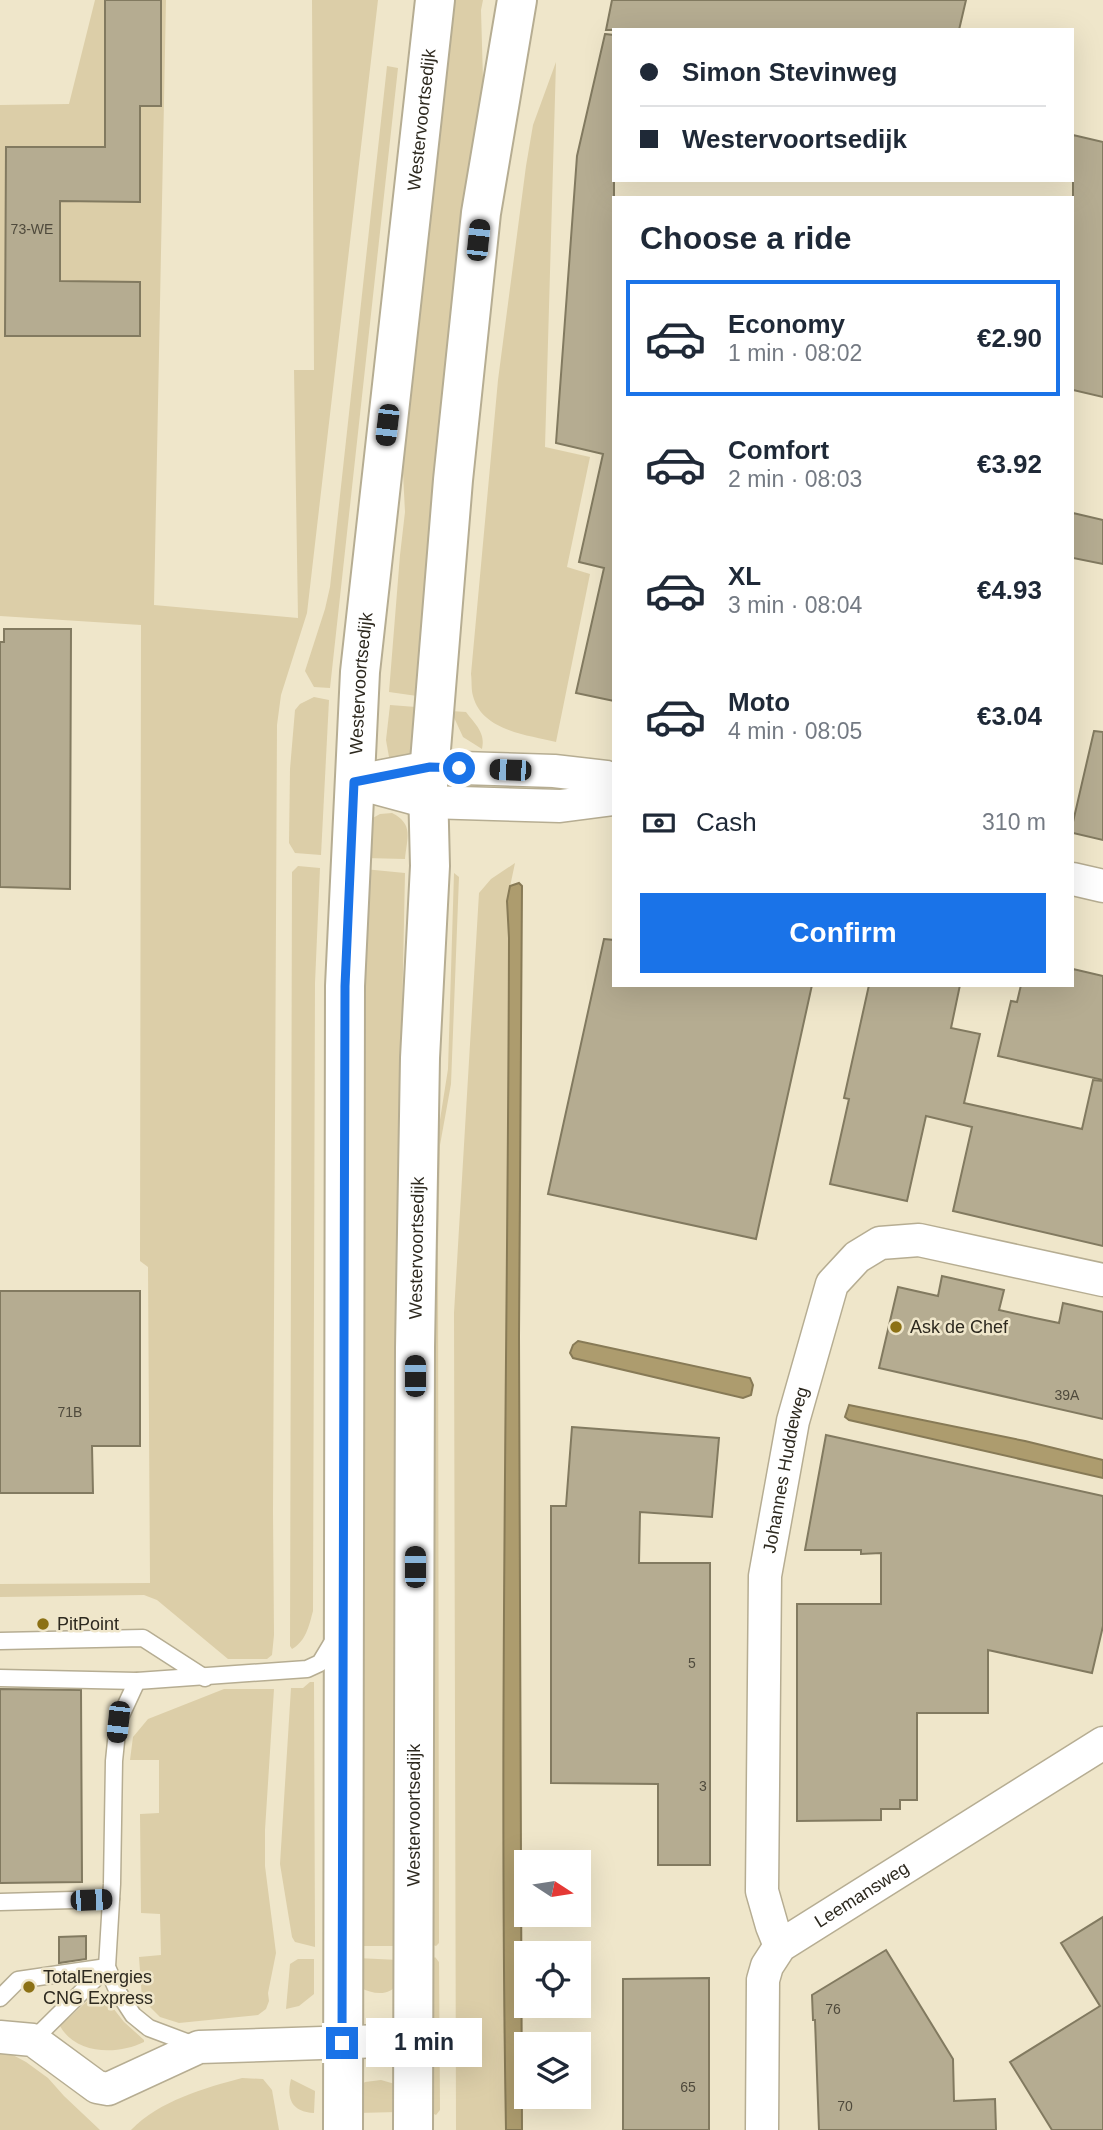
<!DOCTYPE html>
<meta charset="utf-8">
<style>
:root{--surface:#fff;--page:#f2f2f3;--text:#1f2937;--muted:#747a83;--line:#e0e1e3;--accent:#1a73e8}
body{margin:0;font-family:Arial,sans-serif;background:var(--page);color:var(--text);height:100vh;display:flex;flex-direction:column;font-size:26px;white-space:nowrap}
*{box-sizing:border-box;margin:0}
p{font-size:23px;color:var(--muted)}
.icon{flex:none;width:38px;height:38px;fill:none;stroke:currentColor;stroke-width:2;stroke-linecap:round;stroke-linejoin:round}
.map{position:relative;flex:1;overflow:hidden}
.drawer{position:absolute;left:612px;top:196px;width:462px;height:791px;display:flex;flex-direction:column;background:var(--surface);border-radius:0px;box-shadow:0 7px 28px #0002}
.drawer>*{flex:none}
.top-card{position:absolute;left:612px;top:28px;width:462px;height:154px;border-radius:0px;box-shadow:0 7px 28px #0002;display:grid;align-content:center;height:154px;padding:0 28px;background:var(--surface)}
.needle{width:46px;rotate:102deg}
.controls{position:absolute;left:514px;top:1850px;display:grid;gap:14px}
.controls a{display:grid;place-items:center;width:77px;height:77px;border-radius:0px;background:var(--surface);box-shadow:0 7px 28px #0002;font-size:35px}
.end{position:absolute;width:32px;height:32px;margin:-16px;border:9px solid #1a73e8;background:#fff;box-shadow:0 0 0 4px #fff}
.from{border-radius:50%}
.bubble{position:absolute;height:49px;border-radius:0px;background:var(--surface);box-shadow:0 7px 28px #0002;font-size:23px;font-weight:700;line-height:49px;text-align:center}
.car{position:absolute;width:21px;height:42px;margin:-21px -10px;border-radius:9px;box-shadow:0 0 5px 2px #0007;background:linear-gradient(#222 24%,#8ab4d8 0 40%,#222 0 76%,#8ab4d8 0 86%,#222 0)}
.top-card b{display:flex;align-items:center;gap:24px;height:66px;font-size:26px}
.top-card b+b{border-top:2px solid var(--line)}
.top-card i{width:18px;height:18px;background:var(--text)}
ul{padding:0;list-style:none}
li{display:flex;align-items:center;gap:21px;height:116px;margin:0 14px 10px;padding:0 14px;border:4px solid transparent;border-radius:0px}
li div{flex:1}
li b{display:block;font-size:26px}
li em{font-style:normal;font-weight:700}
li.active{border-color:var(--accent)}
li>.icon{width:63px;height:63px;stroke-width:1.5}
h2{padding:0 28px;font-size:32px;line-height:84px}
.pay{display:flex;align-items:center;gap:18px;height:77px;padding:0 28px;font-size:26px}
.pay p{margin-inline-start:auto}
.button{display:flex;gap:14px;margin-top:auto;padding:14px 28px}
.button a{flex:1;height:80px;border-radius:0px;background:var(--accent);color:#fff;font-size:28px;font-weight:700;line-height:80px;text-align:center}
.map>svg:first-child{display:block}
.green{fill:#dccea8}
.water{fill:#ad9c6e;stroke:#877a56;stroke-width:2}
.building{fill:#b5ac91;stroke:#827a60;stroke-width:2}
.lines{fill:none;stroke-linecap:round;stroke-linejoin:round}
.lane-casing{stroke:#b6ad92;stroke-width:19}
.street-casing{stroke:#b6ad92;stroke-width:35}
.secondary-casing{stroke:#b6ad92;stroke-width:42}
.lane{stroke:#fff;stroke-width:16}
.street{stroke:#fff;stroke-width:32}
.secondary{stroke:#fff;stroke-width:38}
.route{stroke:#1a73e8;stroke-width:9}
.poi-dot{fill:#8c7115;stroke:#efe6ca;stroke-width:2.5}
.labels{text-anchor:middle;stroke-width:5;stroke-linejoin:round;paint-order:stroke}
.number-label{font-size:14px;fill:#4f4a3c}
.street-label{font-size:18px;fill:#2d291f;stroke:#efe6ca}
.poi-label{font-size:18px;fill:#2d291f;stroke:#efe6ca;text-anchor:start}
</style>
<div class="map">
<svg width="1103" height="2130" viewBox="0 0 1103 2130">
<rect width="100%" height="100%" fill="#efe6ca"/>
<g class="green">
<path d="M95 0H166L154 605 298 618 294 370H314L312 0H378L307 613 281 695 277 725 273 1512 274 1635 272 1655 267 1659H228L157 1600 144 1595 0 1597V1584L150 1583 148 1267 140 1261 141 625 0 616V105L69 104Z"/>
<path d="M452 0H483L481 10 483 80 425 573 417 696 389 692 400 555 405 512 400 414Z"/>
<path d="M556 62 545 447 590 457 567 567 590 574 556 742C528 735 482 731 473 696 471 689 472 681 471 674L498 380 526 166 533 125Z"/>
<path d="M387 66 398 68 330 688 314 687 305 671 325 609 330 587Z"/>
<path d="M314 697 329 700 321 855 295 853 289 843 290 769 295 710 300 704Z"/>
<path d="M390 705 416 707 411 756 397 762 389 757 386 740Z"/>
<path d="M451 711 466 712C475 724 486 733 482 749L463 737Z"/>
<path d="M392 813C414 824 407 838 405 859L365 858 371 819 380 814Z"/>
<path d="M515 863 507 901 509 938C508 1335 500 1733 506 2130H456L454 1313 479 893 491 879Z"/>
<path d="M298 866 320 868 315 983 313 1611C309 1626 306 1641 292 1649L290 1646 292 872Z"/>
<path d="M364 869 405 873 398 1209 401 1455 399 1946H357Z"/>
<path d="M454 873 459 877 452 1058 451 1084 440 1145 438 1247 439 1943 436 1946 433 1945V1164L448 1069Z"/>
<path d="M310 1682H314L315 1947 295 1942 292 1937 280 1864 291 1688H303Z"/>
<path d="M224 1689H274L265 1830V1866L276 1953 268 1993 269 2001 266 2009 258 2015 179 2023 160 2017 142 1999 139 1957 161 1955 160 1914 141 1913 140 1814 159 1813V1760H130L133 1737 148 1719Z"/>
<path d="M435 1957 439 1962 440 2110 436 2115 434 2114 433 1959Z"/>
<path d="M357 1958 399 1960C399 1966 399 1976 397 1983 391 1997 372 1994 361 1988Z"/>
<path d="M298 1959H314V1994L299 2006 286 2009 290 1964Z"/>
<path d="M96 1993 102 1994 124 2022 144 2040V2042C118 2055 76 2055 60 2026Z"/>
<path d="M0 2048 26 2062 48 2078 64 2096 100 2130H0Z"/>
<path d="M242 2078 263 2079 272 2090 279 2130H131C159 2101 204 2088 242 2078Z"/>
<path d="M291 2079 315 2091 314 2113C292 2112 286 2099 291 2079Z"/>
<path d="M381 2080 395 2084 398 2112 357 2113 358 2088 365 2082Z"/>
</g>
<g class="water">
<path d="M519 883 522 886 519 1337 522 2130H506C499 1733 508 1335 509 938L507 901 510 886Z"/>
<path d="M578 1341 750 1378 753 1385 751 1395 743 1398 573 1358 570 1353 573 1345Z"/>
<path d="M849 1405 1025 1441 1103 1460V1478L849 1420 845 1417Z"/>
</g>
<g class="building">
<path d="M105 0H161V106H140V202L60 201V281L140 282V336H5L6 147H105Z"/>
<path d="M612 0H966L959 30H606Z"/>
<path d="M605 34 614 35V701L576 693 604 568 579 562 603 454 556 443 577 156Z"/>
<path d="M1073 135 1103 142V397L1073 390Z"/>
<path d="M1073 513 1103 520V564L1073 558Z"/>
<path d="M4 629H71L70 889 0 887V642H4Z"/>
<path d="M1094 731 1103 732V840L1073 833V822Z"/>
<path d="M604 939 614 940V985H812L756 1239 548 1194Z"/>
<path d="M1073 969 1103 976V1080L998 1056 1011 1001 1017 1002 1021 985H1073Z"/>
<path d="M869 985H960L951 1028 980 1034 964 1103 1082 1129 1093 1080 1103 1081V1246L953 1211 972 1127 926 1116 907 1201 830 1184 849 1099 844 1098Z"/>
<path d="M942 1276 1004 1290 999 1310 1035 1318 1059 1323 1063 1303 1103 1312V1419L879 1368 898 1287 938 1296Z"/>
<path d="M0 1291H140V1446H92L93 1493H0Z"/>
<path d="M572 1427 719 1438 712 1517 640 1512 639 1563H710V1865H658V1784L551 1783V1506H566Z"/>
<path d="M826 1435 1103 1496V1626L1092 1673 988 1650V1713H917V1800H900V1809H881V1820L797 1821V1604H881V1553L861 1554V1550H805Z"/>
<path d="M0 1689 81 1690 82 1882 0 1883Z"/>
<path d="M1103 1917V2130H1052L1010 2062 1100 2006 1061 1943Z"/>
<path d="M86 1936V1959L59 1963V1937Z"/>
<path d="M886 1950 953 2059 954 2101 995 2099 996 2130H819L815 2020H813L812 1995Z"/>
<path d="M709 1978V2130H623V1979Z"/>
</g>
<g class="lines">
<g class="lane-casing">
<g id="lane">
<path d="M0 1641 143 1638 205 1678"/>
<path d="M0 1678 137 1681 307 1669 320 1663 335 1638"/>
<path d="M137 1681 118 1722 114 1761 112 1884 107 1967 118 1992 133 2015 149 2028 197 2046"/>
<path d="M0 1902 111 1899"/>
<path d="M0 1998 18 1980 107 1967"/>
<path d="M33 2040 107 1967"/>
</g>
</g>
<g class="street-casing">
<g id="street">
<path d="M362 780 430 767 554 771 606 777 614 780"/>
<path d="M354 782 428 802 560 806 614 799"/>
<path d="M1073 879 1103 886"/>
<path id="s1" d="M780 1946 772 1926 762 1891 765 1576 793 1421 832 1284 857 1257 880 1243 919 1240 1103 1280"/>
<path d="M0 2037 33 2040 97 2087 108 2089 199 2047 413 2040"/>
<path id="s2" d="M762 2130 763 1980 767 1966 780 1946 1103 1743"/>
</g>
</g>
<g class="secondary-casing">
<g id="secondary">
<path id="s3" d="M343 2130 345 986 360 672 435 0"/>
<path id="s4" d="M413 2130 415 1348 420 1058 430 866 428 786 453 480 481 213 517 0"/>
</g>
</g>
<use href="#lane" class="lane"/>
<use href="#street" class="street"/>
<use href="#secondary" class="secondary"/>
</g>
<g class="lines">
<path class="route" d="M342 2043 345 986 354 782 430 767 459 768"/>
</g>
<g class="poi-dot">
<circle cx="896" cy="1327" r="7"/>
<circle cx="43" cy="1624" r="7"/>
<circle cx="29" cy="1987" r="7"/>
</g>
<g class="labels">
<g class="number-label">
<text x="32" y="234">73-WE</text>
<text x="1067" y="1400">39A</text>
<text x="70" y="1417">71B</text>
<text x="692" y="1668">5</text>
<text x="703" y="1791">3</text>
<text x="833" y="2014">76</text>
<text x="688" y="2092">65</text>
<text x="845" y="2111">70</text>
</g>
<g class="street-label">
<text dy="6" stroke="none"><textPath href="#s3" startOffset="2014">Westervoortsedijk</textPath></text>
<text dy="6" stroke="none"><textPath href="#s3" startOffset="1447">Westervoortsedijk</textPath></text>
<text dy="6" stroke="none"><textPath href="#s4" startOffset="882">Westervoortsedijk</textPath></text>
<text dy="6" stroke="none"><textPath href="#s1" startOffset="481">Johannes Huddeweg</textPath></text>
<text dy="6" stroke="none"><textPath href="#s4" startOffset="315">Westervoortsedijk</textPath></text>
<text dy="6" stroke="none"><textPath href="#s2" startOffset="285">Leemansweg</textPath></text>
</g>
<g class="poi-label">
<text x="910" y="1333">Ask de Chef</text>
<text x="57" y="1630">PitPoint</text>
<text x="43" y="1983">TotalEnergies<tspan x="43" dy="21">CNG Express</tspan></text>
</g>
</g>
</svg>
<div class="controls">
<a><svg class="needle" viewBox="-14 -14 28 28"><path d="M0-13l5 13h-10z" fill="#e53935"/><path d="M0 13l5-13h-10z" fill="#747a83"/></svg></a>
<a><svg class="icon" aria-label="locate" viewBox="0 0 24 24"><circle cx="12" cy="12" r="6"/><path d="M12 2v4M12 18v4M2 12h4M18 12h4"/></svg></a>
<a><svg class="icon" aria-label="layers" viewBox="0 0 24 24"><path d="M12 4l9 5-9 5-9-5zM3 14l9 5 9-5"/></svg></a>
</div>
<i class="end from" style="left:459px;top:768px"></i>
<i class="end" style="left:342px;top:2043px"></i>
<div class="bubble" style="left:366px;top:2018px;width:116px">1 min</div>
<i class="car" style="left:478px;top:240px;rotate:6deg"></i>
<i class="car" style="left:387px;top:425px;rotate:187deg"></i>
<i class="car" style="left:510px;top:770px;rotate:272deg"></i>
<i class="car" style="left:415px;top:1376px;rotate:0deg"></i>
<i class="car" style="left:415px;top:1567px;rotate:0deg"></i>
<i class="car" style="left:118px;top:1722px;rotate:186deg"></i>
<i class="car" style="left:91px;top:1900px;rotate:88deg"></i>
<div class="top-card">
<b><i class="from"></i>Simon Stevinweg</b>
<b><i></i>Westervoortsedijk</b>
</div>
<section class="drawer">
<h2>Choose a ride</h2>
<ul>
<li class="active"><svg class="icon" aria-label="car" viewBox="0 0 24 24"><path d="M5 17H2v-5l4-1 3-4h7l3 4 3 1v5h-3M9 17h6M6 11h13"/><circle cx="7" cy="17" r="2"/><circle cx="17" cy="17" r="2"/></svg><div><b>Economy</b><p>1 min · 08:02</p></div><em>€2.90</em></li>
<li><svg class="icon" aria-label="car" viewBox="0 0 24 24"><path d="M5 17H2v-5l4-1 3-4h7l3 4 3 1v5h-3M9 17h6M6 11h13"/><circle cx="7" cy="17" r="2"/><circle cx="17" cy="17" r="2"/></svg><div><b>Comfort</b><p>2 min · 08:03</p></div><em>€3.92</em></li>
<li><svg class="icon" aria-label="car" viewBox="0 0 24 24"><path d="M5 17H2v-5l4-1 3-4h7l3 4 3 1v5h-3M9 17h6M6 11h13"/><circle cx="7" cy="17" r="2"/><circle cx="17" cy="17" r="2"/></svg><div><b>XL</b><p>3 min · 08:04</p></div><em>€4.93</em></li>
<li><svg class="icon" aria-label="car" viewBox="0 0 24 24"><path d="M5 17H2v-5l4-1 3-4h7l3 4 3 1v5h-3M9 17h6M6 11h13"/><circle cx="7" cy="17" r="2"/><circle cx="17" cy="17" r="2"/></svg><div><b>Moto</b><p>4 min · 08:05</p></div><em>€3.04</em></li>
</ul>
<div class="pay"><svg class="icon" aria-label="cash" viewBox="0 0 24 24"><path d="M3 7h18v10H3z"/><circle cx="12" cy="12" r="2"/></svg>Cash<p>310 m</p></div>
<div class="button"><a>Confirm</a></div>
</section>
</div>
